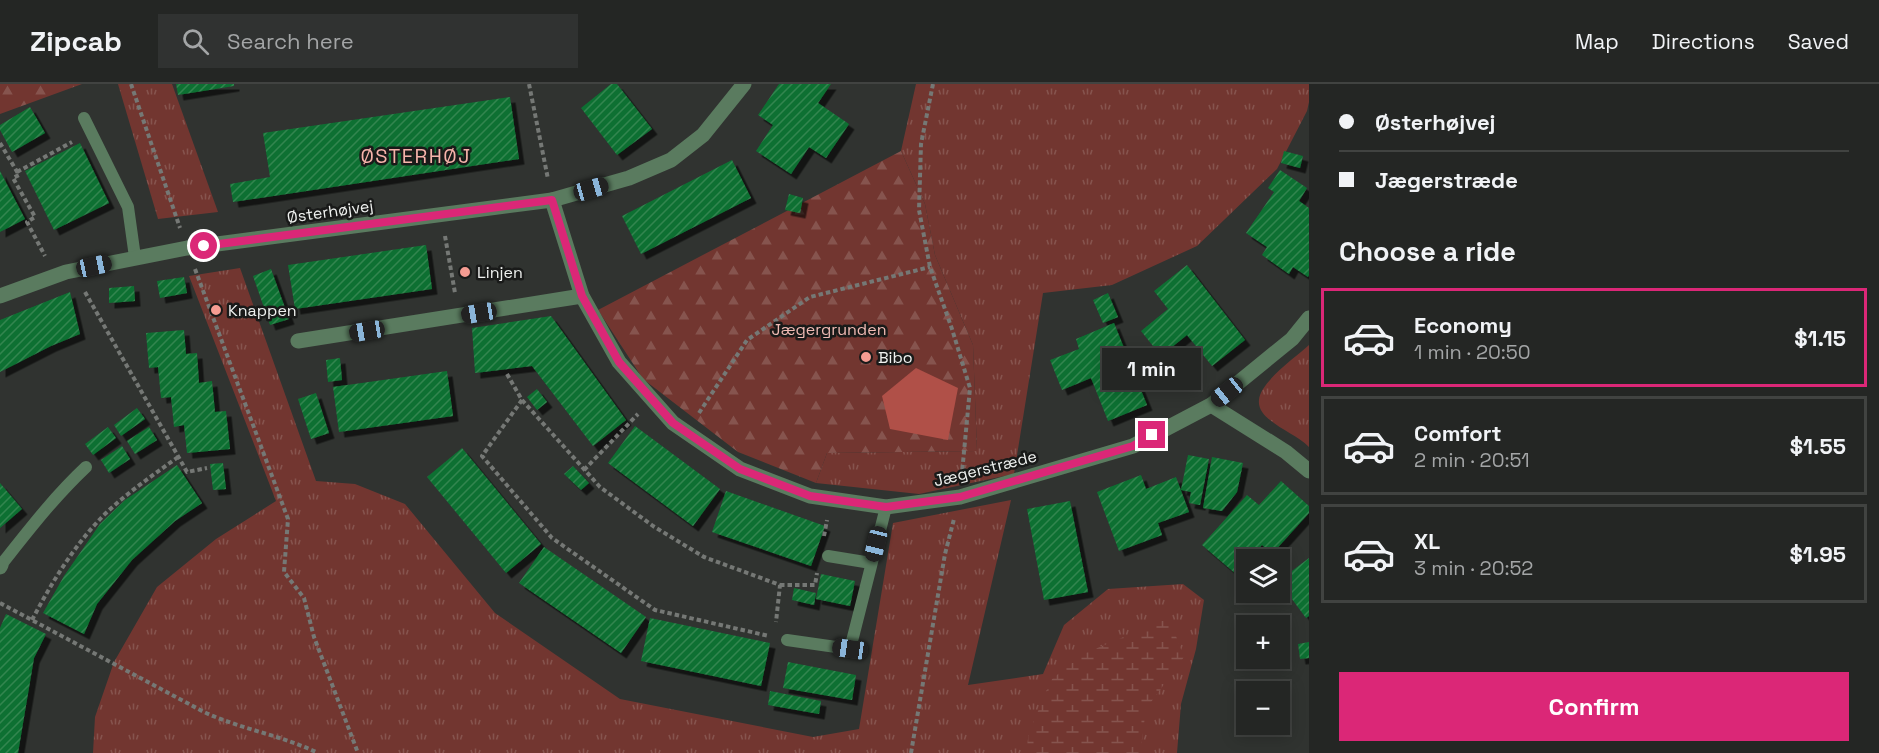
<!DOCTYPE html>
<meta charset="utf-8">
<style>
:root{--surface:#242624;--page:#303231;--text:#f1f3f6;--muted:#a3a5a6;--line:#414341;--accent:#db2777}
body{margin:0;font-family:"Space Grotesk",sans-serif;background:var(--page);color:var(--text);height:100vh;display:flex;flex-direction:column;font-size:22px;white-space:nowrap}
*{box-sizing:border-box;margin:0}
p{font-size:20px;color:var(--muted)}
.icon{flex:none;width:33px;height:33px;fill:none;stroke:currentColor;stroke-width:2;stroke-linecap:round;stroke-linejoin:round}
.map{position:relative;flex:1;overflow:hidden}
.details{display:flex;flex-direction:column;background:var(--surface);width:570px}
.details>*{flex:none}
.top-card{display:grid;align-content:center;height:132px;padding:0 30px;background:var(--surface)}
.tools{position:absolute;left:1236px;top:465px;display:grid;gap:12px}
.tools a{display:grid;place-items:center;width:54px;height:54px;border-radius:0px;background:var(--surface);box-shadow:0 3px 15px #0003,0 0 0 2px var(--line);font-size:30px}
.end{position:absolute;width:27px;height:27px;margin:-14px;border:8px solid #db2777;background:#fff;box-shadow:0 0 0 3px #fff}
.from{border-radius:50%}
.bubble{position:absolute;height:42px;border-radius:0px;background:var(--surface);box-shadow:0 3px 15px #0003,0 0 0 2px var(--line);font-size:20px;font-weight:600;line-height:42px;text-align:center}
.car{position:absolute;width:18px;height:36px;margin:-18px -9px;border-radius:8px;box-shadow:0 0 4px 2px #0007;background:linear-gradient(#222 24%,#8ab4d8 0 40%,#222 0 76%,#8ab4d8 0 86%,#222 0)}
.top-card b{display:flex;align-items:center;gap:21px;height:57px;font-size:22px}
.top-card b+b{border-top:2px solid var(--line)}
.top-card i{width:15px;height:15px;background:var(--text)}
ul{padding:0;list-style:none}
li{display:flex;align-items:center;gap:18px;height:99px;margin:0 12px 9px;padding:0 18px;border:3px solid var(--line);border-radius:0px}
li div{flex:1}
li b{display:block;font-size:22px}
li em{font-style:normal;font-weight:600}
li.current{border-color:var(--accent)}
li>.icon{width:54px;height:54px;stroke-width:1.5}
h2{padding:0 30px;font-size:27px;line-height:72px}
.button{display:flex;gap:12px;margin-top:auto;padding:12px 30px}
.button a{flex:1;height:69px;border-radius:0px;background:var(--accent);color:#fff;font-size:24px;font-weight:600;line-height:69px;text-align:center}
header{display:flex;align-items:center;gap:36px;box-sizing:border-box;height:84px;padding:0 30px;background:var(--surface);border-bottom:2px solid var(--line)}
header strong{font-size:28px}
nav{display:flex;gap:33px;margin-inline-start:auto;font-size:21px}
.search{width:420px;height:54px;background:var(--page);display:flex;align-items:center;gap:15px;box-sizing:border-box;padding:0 21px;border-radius:0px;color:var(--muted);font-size:22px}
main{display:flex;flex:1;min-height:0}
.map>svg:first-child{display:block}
.grass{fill:url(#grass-tufts)}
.forest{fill:url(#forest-firs)}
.wetland{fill:url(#wetland-marsh)}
.water{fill:#b05048}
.building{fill:url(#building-hatch);filter:url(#shadow)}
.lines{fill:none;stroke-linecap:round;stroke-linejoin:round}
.path{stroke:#757875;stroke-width:4;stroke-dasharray:4.5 3;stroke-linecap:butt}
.lane{stroke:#5a7b5f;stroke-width:12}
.street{stroke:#5a7b5f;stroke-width:15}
.route{stroke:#db2777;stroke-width:8}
.poi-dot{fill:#f59c92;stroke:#191a19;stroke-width:2}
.labels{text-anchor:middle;stroke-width:5;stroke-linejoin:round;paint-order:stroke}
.street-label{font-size:16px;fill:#eff1ef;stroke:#191a19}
.poi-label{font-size:16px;fill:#eff1ef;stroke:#191a19;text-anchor:start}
.park-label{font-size:16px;fill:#f1bbb4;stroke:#191a19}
.quarter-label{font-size:20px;letter-spacing:1.5px;fill:#f6b3aa;stroke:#191a19}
</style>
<header>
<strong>Zipcab</strong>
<div class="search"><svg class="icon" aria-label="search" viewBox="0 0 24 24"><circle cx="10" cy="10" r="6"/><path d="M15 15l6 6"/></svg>Search here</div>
<nav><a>Map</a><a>Directions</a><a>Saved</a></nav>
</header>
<main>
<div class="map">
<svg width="1309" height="669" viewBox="0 0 1309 669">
<defs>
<pattern id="grass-tufts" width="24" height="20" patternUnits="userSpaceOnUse" patternTransform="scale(1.5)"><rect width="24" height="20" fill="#723630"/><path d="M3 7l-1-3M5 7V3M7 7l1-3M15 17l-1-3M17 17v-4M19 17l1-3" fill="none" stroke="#86544e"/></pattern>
<pattern id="forest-firs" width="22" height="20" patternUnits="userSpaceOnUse" patternTransform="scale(1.5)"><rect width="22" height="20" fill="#723630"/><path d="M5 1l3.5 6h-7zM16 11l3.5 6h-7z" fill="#86544e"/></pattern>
<pattern id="wetland-marsh" width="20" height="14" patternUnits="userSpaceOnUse" patternTransform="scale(1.5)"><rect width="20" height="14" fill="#723630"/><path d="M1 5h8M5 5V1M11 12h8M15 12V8" fill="none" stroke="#86544e"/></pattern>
<pattern id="building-hatch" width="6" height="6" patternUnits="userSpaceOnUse" patternTransform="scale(1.5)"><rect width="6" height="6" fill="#0f7032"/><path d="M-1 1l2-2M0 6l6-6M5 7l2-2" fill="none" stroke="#328550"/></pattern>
<filter id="shadow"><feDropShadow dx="5.5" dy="5.5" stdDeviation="0" flood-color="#0009"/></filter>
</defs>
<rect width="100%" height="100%" fill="#303330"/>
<g class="grass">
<path d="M118 0H172L218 128 158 135Z"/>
<path d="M916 0H1309V18L1307 27 1277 85 1197 162 1112 201 1043 209 1014 390 919 410 816 399 827 369 977 367 973 261 935 171 925 120 901 67Z"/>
<path d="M240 184 316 397 355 400 405 420 495 529 620 615 813 653 859 645 893 439 1011 416 968 601 1043 590 1064 541 1108 505 1183 500 1204 516 1196 565 1181 620 1177 669H93L95 633 114 578 157 503 216 455 276 417 189 192Z"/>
<path d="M1309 261V363C1298 352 1282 346 1270 336 1264 331 1258 325 1259 316 1260 298 1296 273 1309 261Z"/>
</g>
<g class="forest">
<path d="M0 0H82L0 30Z"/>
<path d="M901 67 925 120 935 171 973 261 977 367 827 369 816 399 738 368 643 295 598 226Z"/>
</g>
<path class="wetland" d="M1169 534 1184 573 1146 625 1140 669H1026L1029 648 1052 595 1083 570Z"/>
<path class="water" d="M916 284 958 304 948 356 890 345 882 312Z"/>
<g class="building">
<path d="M176 0H234V2L178 11Z"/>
<path d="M611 0H617L652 45 617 71 581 24Z"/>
<path d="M779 0H831L818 19 849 40 826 74 809 63 791 90 756 67 773 41 758 31Z"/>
<path d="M510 13 519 75 233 118 230 100 270 93 263 49Z"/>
<path d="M30 23 45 49 12 68 0 46V41Z"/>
<path d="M80 59 109 119 54 146 25 87Z"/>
<path d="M1284 67 1303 72 1300 84 1281 79Z"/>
<path d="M732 76 751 114 641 170 622 132Z"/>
<path d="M1280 86 1307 104 1299 117 1309 124V191L1308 193 1293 183 1289 190 1262 171 1267 163 1246 149 1274 108 1268 104Z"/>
<path d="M0 87 25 135 0 148Z"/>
<path d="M789 110 803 114 800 129 785 126Z"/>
<path d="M426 161 432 205 295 225 288 181Z"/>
<path d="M1187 181 1245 256 1212 282 1187 251 1161 272 1141 247 1168 225 1154 207Z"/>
<path d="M271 185 289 235 270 241 253 192Z"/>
<path d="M184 193 187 209 160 214 157 197Z"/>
<path d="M134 202 135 217 109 219V204Z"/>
<path d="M70 208 80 250 51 262 0 288V236Z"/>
<path d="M1108 209 1118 233 1103 239 1093 216Z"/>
<path d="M551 232 626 336 593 362 532 282 475 289 472 244Z"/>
<path d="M1114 239 1147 321 1108 337 1091 294 1062 306 1050 276 1079 265 1076 255Z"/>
<path d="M184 246 186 270 197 269 199 299 212 297 215 328 226 327 230 365 187 369 184 341 174 343 171 313 161 314 158 283 149 284 146 249Z"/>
<path d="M340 274 342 296 328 298 326 276Z"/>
<path d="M447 287 453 332 339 348 333 303Z"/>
<path d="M537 305 547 318 537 326 527 313Z"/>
<path d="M316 309 329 349 311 355 298 315Z"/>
<path d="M137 324 145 335 121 352 114 341Z"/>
<path d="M635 342 720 405 693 442 608 379Z"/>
<path d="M108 343 116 354 93 371 85 360Z"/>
<path d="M149 343 157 356 135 370 127 357Z"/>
<path d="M122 362 130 375 109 389 101 376Z"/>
<path d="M462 364 541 460 506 489 427 393Z"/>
<path d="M1188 371 1209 375 1200 421 1189 419 1191 408 1181 406Z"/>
<path d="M1212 373 1243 379 1237 408 1222 427 1203 424Z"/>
<path d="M223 379 226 405 213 406 210 380Z"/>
<path d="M177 381 202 419 175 437 132 476 97 520 84 550 43 529 64 492 100 440 125 416Z"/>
<path d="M573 382 589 399 581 406 564 390Z"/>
<path d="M1141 391 1146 405 1176 393 1189 428 1158 439 1162 451 1119 467 1097 408Z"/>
<path d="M1281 397 1309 422V429L1272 470 1262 461 1249 476H1246V478L1236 490 1202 461 1247 411 1259 421Z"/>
<path d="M0 399 22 425 0 444Z"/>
<path d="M726 407 825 442 811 482 712 448Z"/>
<path d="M1070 417 1088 508 1044 516 1027 425Z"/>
<path d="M544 463 646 533 621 569 519 499Z"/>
<path d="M1309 474V532L1306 534 1280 499V496Z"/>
<path d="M821 490 855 497 850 522 816 515Z"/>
<path d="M794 504 816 509 814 521 792 516Z"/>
<path d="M6 530 46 550 34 574 18 669H0V544Z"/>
<path d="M650 534 770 559 761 602 641 577Z"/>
<path d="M1309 558V574L1300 575 1298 560Z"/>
<path d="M788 578 856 591 852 616 783 604Z"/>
<path d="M770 607 821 617 819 630 768 621Z"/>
</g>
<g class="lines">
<g class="path">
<path d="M131 0 180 144"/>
<path d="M529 0 548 95"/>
<path d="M933 0 921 60 919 126 930 183 952 245 970 304 962 389"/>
<path d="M0 59 19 91 13 94 35 133 27 138 45 172"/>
<path d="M17 88 72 58"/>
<path d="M445 152 455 209"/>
<path d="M195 185 288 435 284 488 304 514 314 553 358 669"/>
<path d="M85 208 187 388 207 384"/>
<path d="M507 290 522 316 600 403 653 442 704 473 780 501 776 538"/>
<path d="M522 316 482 372 552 454 655 526 769 552"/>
<path d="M699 329 747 256 810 213 930 183"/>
<path d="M584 386 638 330"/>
<path d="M824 452 827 436"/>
<path d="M780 501H815L817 489"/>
<path d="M0 519 204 628C240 645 281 651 318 669"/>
<path d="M32 536C51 500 73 463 102 433 125 410 152 392 178 373"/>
<path d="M911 669 945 470 954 435"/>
</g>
<g class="lane">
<path d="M84 34 128 123 135 173"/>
<path d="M828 472 871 479"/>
<path d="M1 481C28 447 54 413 86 383"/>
<path d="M787 556 850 565 886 423"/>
</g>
<g class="street">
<path d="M552 116 582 212 619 278 673 339 740 385 810 412 886 423 960 413 1133 362 1211 321 1292 255 1309 234"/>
<path d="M0 212 66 188 187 164 552 116 629 94 671 76 703 51 744 0"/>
<path d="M298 257 582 212"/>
<path d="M1211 321 1286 368 1309 387"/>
<path d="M0 483 1 481"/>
</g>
</g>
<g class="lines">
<path class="route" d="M204 162 552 116 582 212 619 278 673 339 740 385 810 412 886 423 960 413 1133 362 1152 351"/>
</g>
<g class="poi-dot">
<circle cx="465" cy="188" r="6"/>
<circle cx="216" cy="226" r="6"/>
<circle cx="866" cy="273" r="6"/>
</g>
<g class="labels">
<g class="street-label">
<text transform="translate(330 127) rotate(-8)" y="6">Østerhøjvej</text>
<text transform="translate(985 384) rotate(-14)" y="6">Jægerstræde</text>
</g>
<g class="poi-label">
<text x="477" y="194">Linjen</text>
<text x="228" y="232">Knappen</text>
<text x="878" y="279">Bibo</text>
</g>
<g class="park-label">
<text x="829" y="251">Jægergrunden</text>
</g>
<g class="quarter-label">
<text x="416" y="79">ØSTERHØJ</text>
</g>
</g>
</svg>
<div class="tools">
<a><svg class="icon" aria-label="layers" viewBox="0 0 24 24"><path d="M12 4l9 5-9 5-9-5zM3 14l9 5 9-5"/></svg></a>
<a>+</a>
<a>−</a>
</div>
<i class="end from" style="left:204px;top:162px"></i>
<i class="end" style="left:1152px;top:351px"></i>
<div class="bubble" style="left:1102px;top:264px;width:99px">1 min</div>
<i class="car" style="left:591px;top:105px;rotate:74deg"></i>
<i class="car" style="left:94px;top:182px;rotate:78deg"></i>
<i class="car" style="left:479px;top:229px;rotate:261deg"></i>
<i class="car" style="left:367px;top:247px;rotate:261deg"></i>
<i class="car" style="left:1227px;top:308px;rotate:231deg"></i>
<i class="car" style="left:876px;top:460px;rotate:194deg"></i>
<i class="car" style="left:850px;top:565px;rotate:278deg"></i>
</div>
<section class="details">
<div class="top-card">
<b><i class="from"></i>Østerhøjvej</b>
<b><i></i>Jægerstræde</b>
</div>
<h2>Choose a ride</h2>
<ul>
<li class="current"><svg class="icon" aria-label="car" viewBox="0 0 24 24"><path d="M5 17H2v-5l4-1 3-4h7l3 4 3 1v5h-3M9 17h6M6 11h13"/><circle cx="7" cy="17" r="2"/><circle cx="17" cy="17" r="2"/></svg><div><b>Economy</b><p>1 min · 20:50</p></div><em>$1.15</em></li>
<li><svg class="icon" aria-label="car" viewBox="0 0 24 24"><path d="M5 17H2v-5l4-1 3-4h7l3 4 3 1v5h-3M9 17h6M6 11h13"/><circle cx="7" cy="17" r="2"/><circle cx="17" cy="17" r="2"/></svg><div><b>Comfort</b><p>2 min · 20:51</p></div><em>$1.55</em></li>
<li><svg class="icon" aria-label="car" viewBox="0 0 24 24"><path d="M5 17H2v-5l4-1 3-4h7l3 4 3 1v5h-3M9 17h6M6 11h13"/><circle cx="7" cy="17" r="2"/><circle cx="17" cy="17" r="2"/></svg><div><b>XL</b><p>3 min · 20:52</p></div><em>$1.95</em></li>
</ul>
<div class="button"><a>Confirm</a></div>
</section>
</main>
